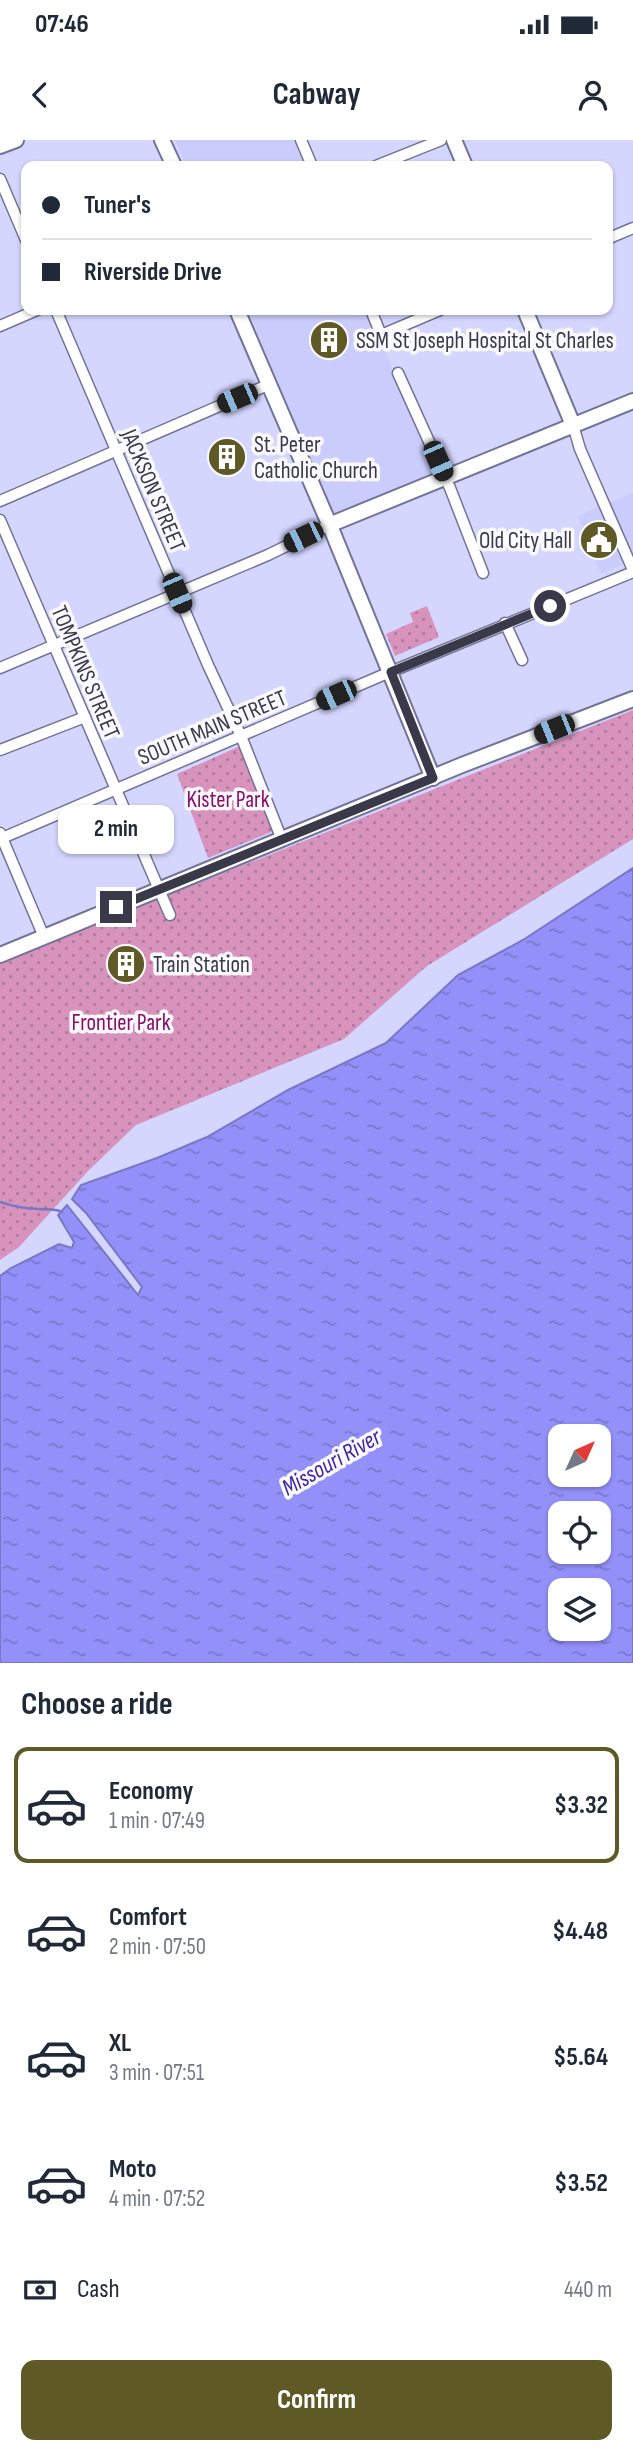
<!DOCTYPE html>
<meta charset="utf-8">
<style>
:root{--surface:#fff;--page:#f6f6f7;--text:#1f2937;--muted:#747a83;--line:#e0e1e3;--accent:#5f5926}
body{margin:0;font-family:"Sofia Sans Condensed",sans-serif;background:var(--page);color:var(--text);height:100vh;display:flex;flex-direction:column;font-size:26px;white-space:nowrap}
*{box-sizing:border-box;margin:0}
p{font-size:23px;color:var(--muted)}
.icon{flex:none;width:38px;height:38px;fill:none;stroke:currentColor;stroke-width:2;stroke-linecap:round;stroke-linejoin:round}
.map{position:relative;height:1523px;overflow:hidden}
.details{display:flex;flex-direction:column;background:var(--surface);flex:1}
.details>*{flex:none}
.hud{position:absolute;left:21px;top:21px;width:592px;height:154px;border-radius:14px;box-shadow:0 2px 5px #0004;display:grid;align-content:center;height:154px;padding:0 21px;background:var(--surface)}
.needle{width:46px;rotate:45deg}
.fabs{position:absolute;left:548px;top:1284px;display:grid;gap:14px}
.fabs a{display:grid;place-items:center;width:63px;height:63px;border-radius:14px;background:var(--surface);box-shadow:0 2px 5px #0004;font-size:35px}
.end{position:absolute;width:32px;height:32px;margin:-16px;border:9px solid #39394a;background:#fff;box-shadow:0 0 0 4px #fff}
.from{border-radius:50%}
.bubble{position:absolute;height:49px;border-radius:14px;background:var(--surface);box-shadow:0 2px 5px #0004;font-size:23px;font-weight:700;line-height:49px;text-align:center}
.car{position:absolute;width:21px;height:42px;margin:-21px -10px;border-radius:9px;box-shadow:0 0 5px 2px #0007;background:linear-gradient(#222 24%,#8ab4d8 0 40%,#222 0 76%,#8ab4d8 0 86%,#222 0)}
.hud b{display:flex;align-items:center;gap:24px;height:66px;font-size:26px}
.hud b+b{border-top:2px solid var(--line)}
.hud i{width:18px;height:18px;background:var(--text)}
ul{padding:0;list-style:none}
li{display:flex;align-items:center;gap:21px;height:116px;margin:0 14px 10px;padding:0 7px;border:4px solid transparent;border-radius:14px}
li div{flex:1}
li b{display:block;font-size:26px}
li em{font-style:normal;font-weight:700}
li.active{border-color:var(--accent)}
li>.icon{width:63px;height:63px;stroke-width:1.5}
h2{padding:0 21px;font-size:32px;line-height:84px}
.pay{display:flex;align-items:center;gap:18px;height:77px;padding:0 21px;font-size:26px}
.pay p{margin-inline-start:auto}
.primary-button{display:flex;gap:14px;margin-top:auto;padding:14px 21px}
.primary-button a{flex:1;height:80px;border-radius:14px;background:var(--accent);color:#fff;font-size:28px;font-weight:700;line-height:80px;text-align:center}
.status{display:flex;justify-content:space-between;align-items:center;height:49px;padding:0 35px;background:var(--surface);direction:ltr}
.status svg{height:19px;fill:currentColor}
header{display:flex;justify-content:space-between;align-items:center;height:91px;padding:0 21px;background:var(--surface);font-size:32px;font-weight:700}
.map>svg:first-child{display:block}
.built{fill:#caccfb}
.park{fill:url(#park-dots)}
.water{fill:url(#water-ripples);stroke:#7877c4;stroke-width:2;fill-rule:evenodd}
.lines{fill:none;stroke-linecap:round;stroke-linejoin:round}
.stream{stroke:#7877c4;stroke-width:2.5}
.street-casing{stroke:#727398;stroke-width:13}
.secondary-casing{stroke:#727398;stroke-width:18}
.street{stroke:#fff;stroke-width:10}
.secondary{stroke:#fff;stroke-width:14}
.route{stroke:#39394a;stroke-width:9}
.labels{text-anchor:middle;stroke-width:7;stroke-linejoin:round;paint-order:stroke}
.poi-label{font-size:23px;fill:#39394a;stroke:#fafafe;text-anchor:start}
.street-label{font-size:23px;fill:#39394a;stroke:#fafafe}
.park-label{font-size:23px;fill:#8d0b6b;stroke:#fafafe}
.water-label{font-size:24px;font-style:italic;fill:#4029a0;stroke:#fafafe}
</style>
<div class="status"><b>07:46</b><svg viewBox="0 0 49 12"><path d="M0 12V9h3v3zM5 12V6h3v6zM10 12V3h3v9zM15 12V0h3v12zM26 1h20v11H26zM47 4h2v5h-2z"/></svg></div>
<header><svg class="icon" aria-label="back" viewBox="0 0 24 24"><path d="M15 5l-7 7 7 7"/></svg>Cabway<svg class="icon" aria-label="person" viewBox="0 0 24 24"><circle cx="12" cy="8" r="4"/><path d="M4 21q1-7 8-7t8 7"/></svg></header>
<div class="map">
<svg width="633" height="1523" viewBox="0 0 633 1523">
<defs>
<pattern id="park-dots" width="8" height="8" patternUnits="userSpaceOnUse" patternTransform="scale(1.75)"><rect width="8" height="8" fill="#d793bc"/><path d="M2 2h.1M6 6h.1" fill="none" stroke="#af799b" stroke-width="1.8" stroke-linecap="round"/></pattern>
<pattern id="water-ripples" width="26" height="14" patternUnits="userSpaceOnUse" patternTransform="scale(1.75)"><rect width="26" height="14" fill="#9391f9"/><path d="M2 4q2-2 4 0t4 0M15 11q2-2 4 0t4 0" fill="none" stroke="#7977cc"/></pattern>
</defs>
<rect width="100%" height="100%" fill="#d4d6fe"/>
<g class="built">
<path d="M175 0H295L306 26H186Z"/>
<path d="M248 170H367L437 332 334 376Z"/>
<path d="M633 353V420L601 434 578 376Z"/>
</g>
<g class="park">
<path d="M427 466 439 497 395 516 386 494 413 482 410 473Z"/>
<path d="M633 570V699L427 826 344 899 136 985 88 1031 19 1107 0 1120V822Z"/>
<path d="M247 603 283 687 208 718 177 634Z"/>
</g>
<path class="water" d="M633 728V1523H0V1136L11 1128 59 1104 72 1108 74 1102 58 1075 67 1065 138 1155 142 1147 86 1073 72 1059 81 1045 157 1018 207 997 288 950 386 903 458 835 523 800ZM560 1297H598V1335H560ZM560 1374H598V1412H560ZM560 1451H598V1489H560Z"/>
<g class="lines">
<path class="stream" d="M0 1062C12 1066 26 1069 39 1069 47 1070 54 1068 62 1072"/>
<g class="street-casing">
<g id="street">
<path d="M301 0 312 26"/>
<path d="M376 26 441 0"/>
<path d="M0 39 26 100"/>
<path d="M607 99 633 88"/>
<path d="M56 170 208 525 241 596 282 700"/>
<path d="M371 170 381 195 440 170"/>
<path d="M0 186 37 170"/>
<path d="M398 233 450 348 483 433"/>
<path d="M573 285 580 309 633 430"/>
<path d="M0 361 270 244"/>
<path d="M0 380 170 775"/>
<path d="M505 483 522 520"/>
<path d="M0 528 268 415 329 385"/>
<path d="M0 610 85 577"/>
<path d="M0 693 44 797"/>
<path d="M0 699 383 535 633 432"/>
</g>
</g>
<g class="secondary-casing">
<g id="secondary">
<path d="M162 0 174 26"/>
<path d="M454 0 465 26"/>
<path d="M0 6 16 0"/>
<path d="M237 170 333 393 433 638"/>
<path d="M525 170 573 285"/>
<path d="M329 385 633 261"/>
<path d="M0 815 462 625 633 559"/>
</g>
</g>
<use href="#street" class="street"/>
<use href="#secondary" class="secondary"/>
</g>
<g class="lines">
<path class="route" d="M116 767 433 638 391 532 550 466"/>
</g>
<defs>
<g id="building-disc" transform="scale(2.0125)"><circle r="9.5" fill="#5f5926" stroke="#fafafe"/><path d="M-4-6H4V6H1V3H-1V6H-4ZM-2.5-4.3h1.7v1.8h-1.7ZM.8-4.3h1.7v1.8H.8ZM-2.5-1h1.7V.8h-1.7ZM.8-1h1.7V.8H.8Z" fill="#fff"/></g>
<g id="civic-disc" transform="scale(2.0125)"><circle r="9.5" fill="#5f5926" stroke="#fafafe"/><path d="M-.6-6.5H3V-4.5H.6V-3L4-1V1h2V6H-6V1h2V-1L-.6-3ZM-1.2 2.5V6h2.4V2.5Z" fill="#fff"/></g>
</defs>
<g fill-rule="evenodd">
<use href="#building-disc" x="329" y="200"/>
<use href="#building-disc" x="227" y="317"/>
<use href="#civic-disc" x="599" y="400"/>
<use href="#building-disc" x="126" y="824"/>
</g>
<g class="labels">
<g class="poi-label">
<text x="356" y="208">SSM St Joseph Hospital St Charles</text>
<text x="254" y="312">St. Peter<tspan x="254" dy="26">Catholic Church</tspan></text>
<text x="572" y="408" text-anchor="end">Old City Hall</text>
<text x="153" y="832">Train Station</text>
</g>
<g class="street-label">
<text transform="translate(154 350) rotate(67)" y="8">JACKSON STREET</text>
<text transform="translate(86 532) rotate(67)" y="8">TOMPKINS STREET</text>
<text transform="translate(212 587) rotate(-23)" y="8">SOUTH MAIN STREET</text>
</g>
<g class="park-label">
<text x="228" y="667">Kister Park</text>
<text x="121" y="890">Frontier Park</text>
</g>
<g class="water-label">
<text transform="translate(331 1322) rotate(-30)" y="8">Missouri River</text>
</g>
</g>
</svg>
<div class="fabs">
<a><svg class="needle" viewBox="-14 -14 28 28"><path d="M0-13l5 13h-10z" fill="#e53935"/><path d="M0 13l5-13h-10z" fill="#747a83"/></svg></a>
<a><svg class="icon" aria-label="locate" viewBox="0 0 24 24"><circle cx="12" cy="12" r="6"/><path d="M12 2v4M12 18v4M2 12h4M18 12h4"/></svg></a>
<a><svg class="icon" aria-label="layers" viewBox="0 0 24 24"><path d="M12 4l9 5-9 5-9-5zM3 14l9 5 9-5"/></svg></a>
</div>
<i class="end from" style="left:550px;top:466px"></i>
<i class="end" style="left:116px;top:767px"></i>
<div class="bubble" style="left:58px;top:665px;width:116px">2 min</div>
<i class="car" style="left:237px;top:258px;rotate:247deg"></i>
<i class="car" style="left:438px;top:321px;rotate:156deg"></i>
<i class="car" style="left:303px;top:397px;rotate:244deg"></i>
<i class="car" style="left:177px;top:453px;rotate:157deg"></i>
<i class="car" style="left:336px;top:555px;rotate:246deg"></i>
<i class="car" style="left:554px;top:589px;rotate:248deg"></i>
<div class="hud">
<b><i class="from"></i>Tuner's</b>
<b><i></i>Riverside Drive</b>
</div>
</div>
<section class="details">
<h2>Choose a ride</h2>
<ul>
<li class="active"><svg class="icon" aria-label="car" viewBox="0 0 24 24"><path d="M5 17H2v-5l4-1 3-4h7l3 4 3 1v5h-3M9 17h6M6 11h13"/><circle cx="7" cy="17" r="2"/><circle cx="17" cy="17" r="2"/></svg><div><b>Economy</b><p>1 min · 07:49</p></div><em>$3.32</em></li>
<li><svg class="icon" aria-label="car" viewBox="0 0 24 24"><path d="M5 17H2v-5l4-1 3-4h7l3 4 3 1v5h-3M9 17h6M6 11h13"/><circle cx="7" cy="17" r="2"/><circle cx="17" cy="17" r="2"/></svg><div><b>Comfort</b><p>2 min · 07:50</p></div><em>$4.48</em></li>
<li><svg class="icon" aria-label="car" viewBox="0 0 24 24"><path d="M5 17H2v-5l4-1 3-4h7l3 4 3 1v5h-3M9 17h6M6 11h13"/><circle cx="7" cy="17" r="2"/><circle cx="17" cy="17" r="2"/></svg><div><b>XL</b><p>3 min · 07:51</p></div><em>$5.64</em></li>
<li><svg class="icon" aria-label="car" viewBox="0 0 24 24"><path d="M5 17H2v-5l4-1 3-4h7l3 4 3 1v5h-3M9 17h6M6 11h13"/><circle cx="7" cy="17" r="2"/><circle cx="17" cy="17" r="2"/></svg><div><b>Moto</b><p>4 min · 07:52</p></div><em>$3.52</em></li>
</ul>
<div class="pay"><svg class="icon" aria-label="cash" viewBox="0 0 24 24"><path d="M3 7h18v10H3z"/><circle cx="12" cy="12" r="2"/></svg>Cash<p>440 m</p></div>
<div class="primary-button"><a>Confirm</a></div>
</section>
